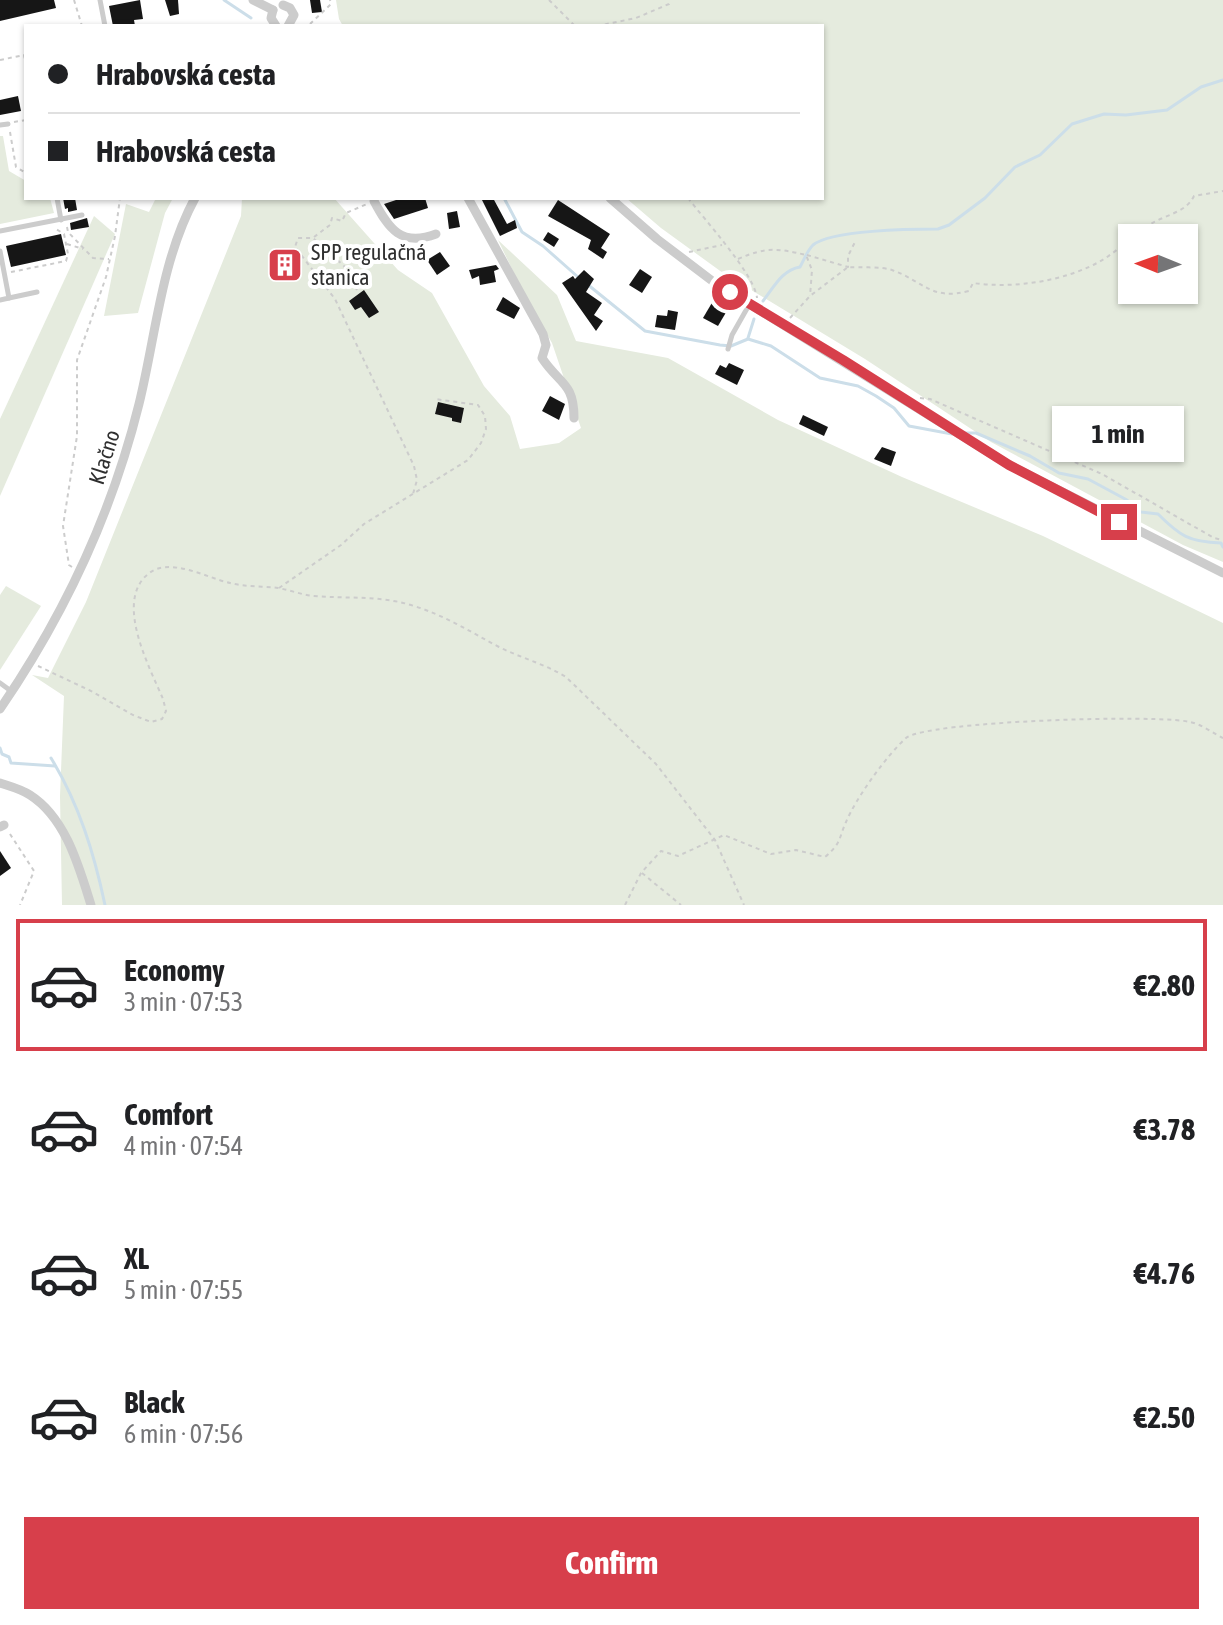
<!DOCTYPE html>
<meta charset="utf-8">
<style>
:root{--surface:#fff;--page:#f6f6f6;--text:#202124;--muted:#757577;--line:#e0e0e0;--accent:#d73f4b}
body{margin:0;font-family:"Asap Condensed",sans-serif;background:var(--page);color:var(--text);height:100vh;display:flex;flex-direction:column;font-size:30px;white-space:nowrap}
*{box-sizing:border-box;margin:0}
p{font-size:26px;color:var(--muted)}
.icon{flex:none;width:44px;height:44px;fill:none;stroke:currentColor;stroke-width:2;stroke-linecap:round;stroke-linejoin:round}
.map{position:relative;height:905px;overflow:hidden}
.details{display:flex;flex-direction:column;background:var(--surface);flex:1}
.details>*{flex:none}
.banner{position:absolute;left:24px;top:24px;width:800px;height:176px;border-radius:0px;box-shadow:0 2px 6px #0004;display:grid;align-content:center;height:176px;padding:0 24px;background:var(--surface)}
.needle{width:52px;rotate:271deg}
.controls{position:absolute;left:1118px;top:224px;display:grid;gap:16px}
.controls a{display:grid;place-items:center;width:80px;height:80px;border-radius:0px;background:var(--surface);box-shadow:0 2px 6px #0004;font-size:40px}
.end{position:absolute;width:36px;height:36px;margin:-18px;border:10px solid #d73f4b;background:#fff;box-shadow:0 0 0 4px #fff}
.from{border-radius:50%}
.bubble{position:absolute;height:56px;border-radius:0px;background:var(--surface);box-shadow:0 2px 6px #0004;font-size:26px;font-weight:700;line-height:56px;text-align:center}
.banner b{display:flex;align-items:center;gap:28px;height:76px;font-size:30px}
.banner b+b{border-top:2px solid var(--line)}
.banner i{width:20px;height:20px;background:var(--text)}
ul{padding:14px 0 0;list-style:none}
li{display:flex;align-items:center;gap:24px;height:132px;margin:0 16px 12px;padding:0 8px;border:4px solid transparent;border-radius:0px}
li div{flex:1}
li b{display:block;font-size:30px}
li em{font-style:normal;font-weight:700}
li.selected{border-color:var(--accent)}
li>.icon{width:72px;height:72px;stroke-width:1.5}
.button{display:flex;gap:16px;margin-top:auto;padding:16px 24px}
.button a{flex:1;height:92px;border-radius:0px;background:var(--accent);color:#fff;font-size:32px;font-weight:700;line-height:92px;text-align:center}
.map>svg:first-child{display:block}
.green{fill:#e5ebde;fill-rule:evenodd}
.lines{fill:none;stroke-linecap:round;stroke-linejoin:round}
.stream{stroke:#ccdee9;stroke-width:3}
.building{fill:#161616}
.path{stroke:#ccc;stroke-width:2;stroke-dasharray:4 4;stroke-linecap:butt}
.lane{stroke:#ccc;stroke-width:5}
.street{stroke:#ccc;stroke-width:9}
.route{stroke:#d73f4b;stroke-width:10}
.labels{text-anchor:middle;stroke-width:8;stroke-linejoin:round;paint-order:stroke}
.poi-label{font-size:22px;fill:#2f2f2f;stroke:#fff;text-anchor:start}
.street-label{font-size:22px;fill:#2f2f2f;stroke:#fff}
</style>
<div class="map">
<svg width="1223" height="905" viewBox="0 0 1223 905">
<rect width="100%" height="100%" fill="#fff"/>
<g class="green">
<path d="M336 0H1223V562L1183 545 991 442 865 359 723 273 661 228 626 198H822V26H343L339 19ZM1132 238H1184V290H1132Z"/>
<path d="M0 136H3L9 171 26 181V198H50L54 213 0 224Z"/>
<path d="M156 198H173L165 213 138 313 104 316 126 204 149 212Z"/>
<path d="M242 198H334L398 270 432 293 484 386 510 416 520 449 559 443 581 428 552 343 526 298 498 240 557 295 576 341 668 358 778 420 902 477 1043 536 1223 623V905H62L60 796 64 696 32 675 48 678 86 602 241 216Z"/>
<path d="M94 216 115 234 0 496V419Z"/>
<path d="M6 586 41 606 0 670V595Z"/>
</g>
<g class="lines">
<g class="stream">
<path d="M224 0 251 18"/>
<path d="M504 198 522 232 543 246 578 277"/>
<path d="M587 284 645 331 720 345 731 346 748 339 771 346 820 378 858 386 876 396 894 408 909 426 952 434"/>
<path d="M763 301C774 287 782 270 800 267 804 260 807 251 813 245 831 230 912 229 938 229L949 225 985 198 1015 167 1040 155 1072 124 1104 114 1126 115 1167 110 1201 87 1223 80"/>
<path d="M748 338 754 319"/>
<path d="M964 433H976L1030 456 1059 473 1088 479 1127 500 1133 508 1141 512 1158 514C1180 536 1189 542 1221 543L1223 547"/>
<path d="M0 748 2 754 9 757 11 763 55 766"/>
<path d="M51 758C79 804 94 853 105 905"/>
</g>
</g>
<g class="building">
<path d="M0 0H54L56 8 0 21Z"/>
<path d="M140 0 143 19 134 20 135 26H113L109 6Z"/>
<path d="M165 0H178L179 14 170 16Z"/>
<path d="M310 0H320L322 12 312 13Z"/>
<path d="M18 96 21 111 0 115V100Z"/>
<path d="M63 198H75L77 210 68 212V208L65 209Z"/>
<path d="M402 198H425L428 208 394 219 384 204Z"/>
<path d="M481 198H493L507 224 515 220 517 228 500 236Z"/>
<path d="M558 200 610 234 601 248 607 252 603 259 588 249 591 240 548 216Z"/>
<path d="M457 211 460 227 449 229 447 213Z"/>
<path d="M87 218 89 227 71 230 70 223Z"/>
<path d="M548 232 559 239 554 247 543 240Z"/>
<path d="M61 234 66 255 11 267 6 246Z"/>
<path d="M440 252 450 266 437 275 427 260Z"/>
<path d="M288 256 294 263 283 274 276 267Z"/>
<path d="M496 265 499 269 494 271 496 282 480 285 479 276 472 279 469 270Z"/>
<path d="M640 269 652 277 642 293 629 285Z"/>
<path d="M584 270 594 279 586 292 602 303 594 315 603 321 596 331 562 283 573 276 575 279Z"/>
<path d="M364 290 379 312 369 318 361 307 355 310 349 301Z"/>
<path d="M503 297 520 308 514 319 496 310Z"/>
<path d="M713 301 728 309 718 326 703 318Z"/>
<path d="M668 310 678 312 675 330 655 327 657 315 667 316Z"/>
<path d="M729 363 744 370 737 385 715 374 720 365 726 368Z"/>
<path d="M550 396 565 404 559 420 542 411Z"/>
<path d="M438 402 464 408 461 423 452 421V418L435 414Z"/>
<path d="M803 415 828 427 824 436 799 424Z"/>
<path d="M882 447 896 452 891 466 874 459Z"/>
<path d="M0 851 11 868 0 876Z"/>
</g>
<g class="lines">
<g class="path">
<path d="M74 0 82 26"/>
<path d="M549 0 575 26"/>
<path d="M310 24 331 4 330 0"/>
<path d="M597 26 636 18 669 4 670 0"/>
<path d="M0 60 24 55 26 65"/>
<path d="M14 122 26 120"/>
<path d="M10 132 16 167 26 173"/>
<path d="M688 198C704 219 755 275 757 298"/>
<path d="M67 227 68 232 93 258 109 259"/>
<path d="M314 237 330 225 332 218 342 221 346 213 367 204"/>
<path d="M67 244 83 249"/>
<path d="M689 252 722 245"/>
<path d="M807 255 848 267V256L855 242"/>
<path d="M738 259C766 247 777 248 806 255L812 270 810 296"/>
<path d="M11 272 66 261 68 254 64 234 56 229"/>
<path d="M357 290 344 266 313 238H298L295 247 335 299 414 466 417 480 413 494"/>
<path d="M790 318 810 296 848 267C861 268 880 266 892 270 923 281 931 301 969 291L973 283C1014 289 1068 281 1104 259 1120 249 1133 235 1149 225 1164 215 1186 213 1194 196L1223 191"/>
<path d="M920 398 930 399 1102 474 1214 538 1223 540"/>
<path d="M72 567 69 565 63 526 77 436V360L106 277 115 236 120 198"/>
<path d="M279 588 341 545 364 524 468 460 481 443 486 429 485 416 478 405 435 399"/>
<path d="M38 666 91 691 133 715 151 722 162 719 166 711 163 699C150 668 114 602 148 574 169 556 207 578 230 583 245 587 262 586 278 588 290 590 302 595 314 596 348 599 377 595 411 605 444 615 469 631 499 647 521 658 545 664 566 677L656 764 715 840 744 905"/>
<path d="M10 834 34 871 20 905"/>
<path d="M642 873 681 905"/>
<path d="M625 905 641 873 661 851 678 856 724 835 771 854 796 850 825 857C842 842 838 840 846 822 856 798 887 755 906 738 927 721 1157 714 1190 722 1201 724 1213 733 1223 738"/>
</g>
<g class="lane">
<path d="M100 0 105 26"/>
<path d="M0 125 8 124"/>
<path d="M57 198 61 220"/>
<path d="M0 231 82 215"/>
<path d="M0 251 9 298 0 300"/>
<path d="M9 298 37 292"/>
<path d="M728 349 732 335 749 305"/>
<path d="M0 683 11 691"/>
</g>
<g class="street">
<path d="M253 0 273 10"/>
<path d="M283 5 290 8 294 15 288 26"/>
<path d="M273 10 271 18 276 26"/>
<path d="M468 198 543 334 546 345 542 358C559 384 574 382 574 418"/>
<path d="M610 198 657 239 711 280 1009 465 1223 573"/>
<path d="M374 201C389 229 401 247 436 234"/>
<path d="M0 709C63 617 112 513 139 404 156 335 161 261 195 198"/>
<path d="M0 783C9 786 21 789 30 795 66 818 79 867 91 905"/>
<path d="M0 827 4 825"/>
</g>
</g>
<g class="lines">
<path class="route" d="M730 292 843 360 1009 465 1119 522"/>
</g>
<defs>
<g id="building-square" transform="scale(1.8)"><rect x="-9" y="-9" width="18" height="18" rx="4" fill="#d73f4b" stroke="#fff"/><path d="M-4-6H4V6H1V3H-1V6H-4ZM-2.5-4.3h1.7v1.8h-1.7ZM.8-4.3h1.7v1.8H.8ZM-2.5-1h1.7V.8h-1.7ZM.8-1h1.7V.8H.8Z" fill="#fff"/></g>
</defs>
<g fill-rule="evenodd">
<use href="#building-square" x="285" y="265"/>
</g>
<g class="labels">
<g class="poi-label">
<text x="311" y="260">SPP regulačná<tspan x="311" dy="25">stanica</tspan></text>
</g>
<g class="street-label">
<text transform="translate(104 457) rotate(-72)" y="8">Klačno</text>
</g>
</g>
</svg>
<div class="controls">
<a><svg class="needle" viewBox="-14 -14 28 28"><path d="M0-13l5 13h-10z" fill="#e53935"/><path d="M0 13l5-13h-10z" fill="#757577"/></svg></a>
</div>
<i class="end from" style="left:730px;top:292px"></i>
<i class="end" style="left:1119px;top:522px"></i>
<div class="bubble" style="left:1052px;top:406px;width:132px">1 min</div>
<div class="banner">
<b><i class="from"></i>Hrabovská cesta</b>
<b><i></i>Hrabovská cesta</b>
</div>
</div>
<section class="details">
<ul>
<li class="selected"><svg class="icon" aria-label="car" viewBox="0 0 24 24"><path d="M5 17H2v-5l4-1 3-4h7l3 4 3 1v5h-3M9 17h6M6 11h13"/><circle cx="7" cy="17" r="2"/><circle cx="17" cy="17" r="2"/></svg><div><b>Economy</b><p>3 min · 07:53</p></div><em>€2.80</em></li>
<li><svg class="icon" aria-label="car" viewBox="0 0 24 24"><path d="M5 17H2v-5l4-1 3-4h7l3 4 3 1v5h-3M9 17h6M6 11h13"/><circle cx="7" cy="17" r="2"/><circle cx="17" cy="17" r="2"/></svg><div><b>Comfort</b><p>4 min · 07:54</p></div><em>€3.78</em></li>
<li><svg class="icon" aria-label="car" viewBox="0 0 24 24"><path d="M5 17H2v-5l4-1 3-4h7l3 4 3 1v5h-3M9 17h6M6 11h13"/><circle cx="7" cy="17" r="2"/><circle cx="17" cy="17" r="2"/></svg><div><b>XL</b><p>5 min · 07:55</p></div><em>€4.76</em></li>
<li><svg class="icon" aria-label="car" viewBox="0 0 24 24"><path d="M5 17H2v-5l4-1 3-4h7l3 4 3 1v5h-3M9 17h6M6 11h13"/><circle cx="7" cy="17" r="2"/><circle cx="17" cy="17" r="2"/></svg><div><b>Black</b><p>6 min · 07:56</p></div><em>€2.50</em></li>
</ul>
<div class="button"><a>Confirm</a></div>
</section>
